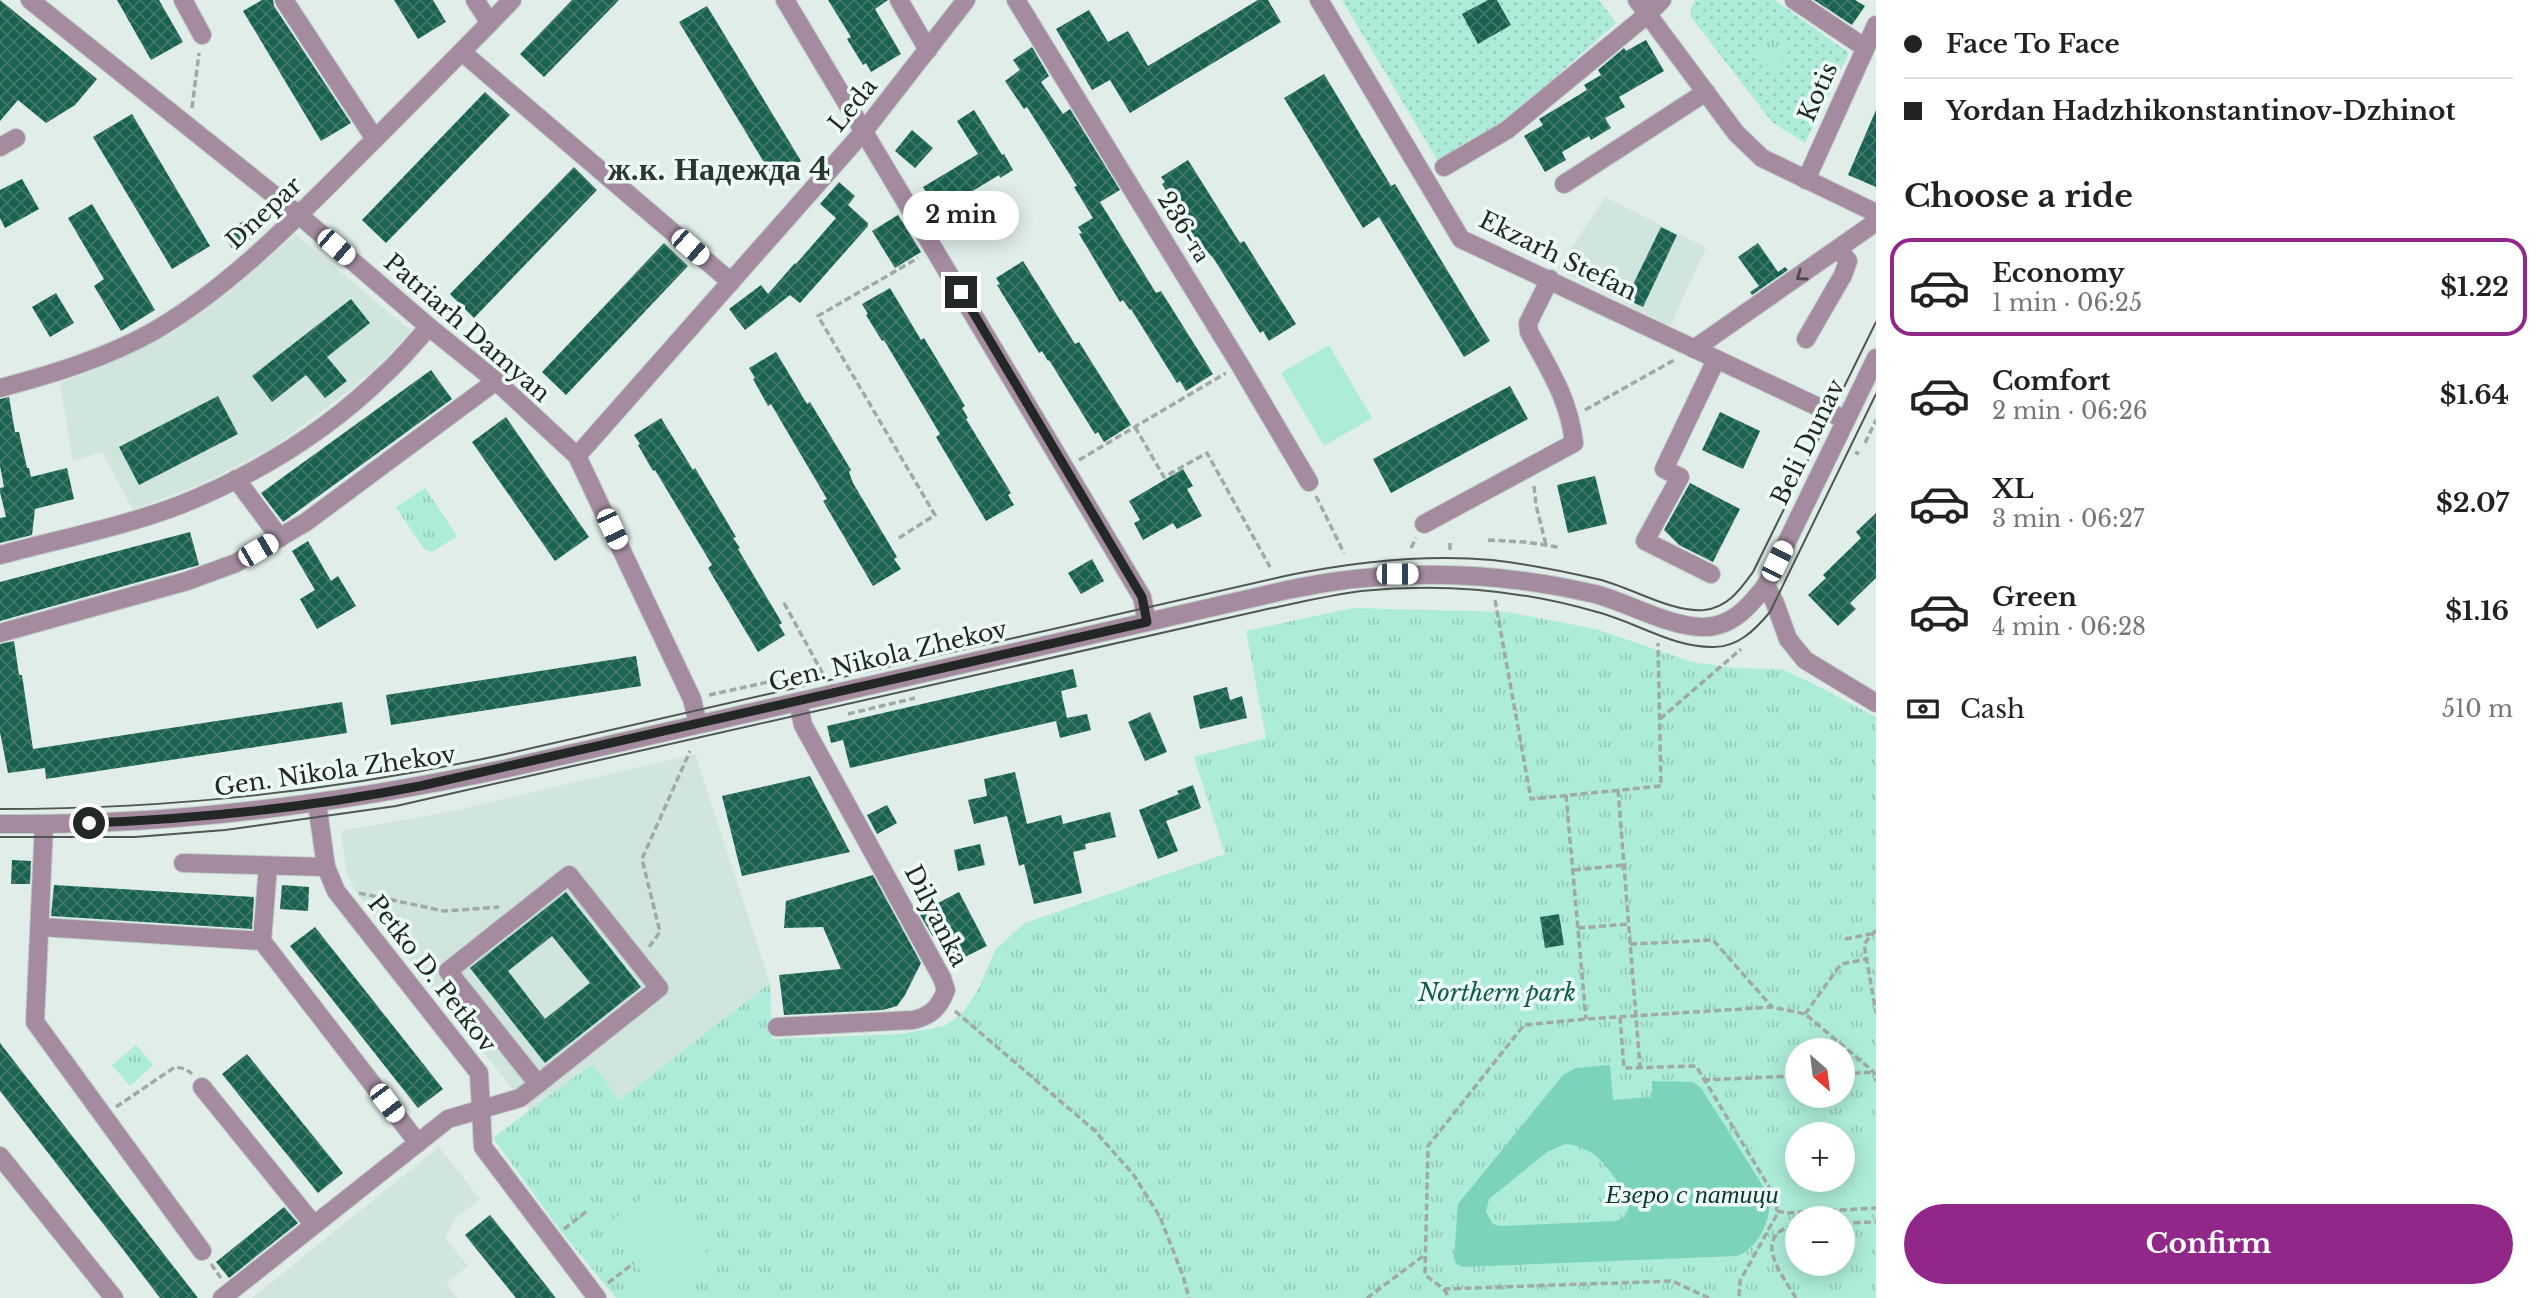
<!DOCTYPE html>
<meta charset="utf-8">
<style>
:root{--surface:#fff;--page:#f6f6f6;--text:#222;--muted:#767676;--line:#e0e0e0;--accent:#92278a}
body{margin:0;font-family:"Libre Baskerville",serif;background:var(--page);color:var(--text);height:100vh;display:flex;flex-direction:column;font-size:26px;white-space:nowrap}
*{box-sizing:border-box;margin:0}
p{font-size:23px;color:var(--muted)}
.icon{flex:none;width:38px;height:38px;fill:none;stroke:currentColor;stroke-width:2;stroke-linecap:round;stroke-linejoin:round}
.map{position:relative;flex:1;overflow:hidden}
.side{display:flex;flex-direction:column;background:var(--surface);width:665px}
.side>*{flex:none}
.guide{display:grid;align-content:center;height:154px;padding:0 28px;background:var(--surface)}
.needle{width:46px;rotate:152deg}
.fabs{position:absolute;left:1785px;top:1038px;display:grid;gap:14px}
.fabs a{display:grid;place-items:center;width:70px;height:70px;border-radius:50%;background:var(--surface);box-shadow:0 4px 18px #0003;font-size:35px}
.end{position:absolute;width:32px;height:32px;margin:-16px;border:9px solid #232826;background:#fff;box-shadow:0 0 0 4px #fff}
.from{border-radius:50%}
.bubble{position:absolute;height:49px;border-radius:24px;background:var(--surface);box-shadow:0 4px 18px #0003;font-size:23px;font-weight:800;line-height:49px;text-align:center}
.car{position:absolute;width:21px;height:42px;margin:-21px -10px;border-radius:9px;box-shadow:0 0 5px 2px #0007;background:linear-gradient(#fff 24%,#345 0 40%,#fff 0 76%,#345 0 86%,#fff 0)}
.guide b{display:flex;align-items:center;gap:24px;height:66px;font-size:26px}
.guide b+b{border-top:2px solid var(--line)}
.guide i{width:18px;height:18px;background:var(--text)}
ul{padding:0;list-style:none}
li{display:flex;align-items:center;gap:21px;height:98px;margin:0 14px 10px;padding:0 14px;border:4px solid transparent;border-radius:21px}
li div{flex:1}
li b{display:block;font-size:26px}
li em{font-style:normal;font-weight:800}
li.current{border-color:var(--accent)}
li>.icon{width:63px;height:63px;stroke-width:1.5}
h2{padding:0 28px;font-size:32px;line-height:84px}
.pay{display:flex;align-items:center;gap:18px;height:77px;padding:0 28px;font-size:26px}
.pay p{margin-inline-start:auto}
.cta{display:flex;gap:14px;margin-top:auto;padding:14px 28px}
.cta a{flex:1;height:80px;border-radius:42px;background:var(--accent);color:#fff;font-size:28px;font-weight:800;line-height:80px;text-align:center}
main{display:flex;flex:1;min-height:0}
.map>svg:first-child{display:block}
.built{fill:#cfe5de}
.grass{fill:url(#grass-dots)}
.park{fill:url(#park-tufts);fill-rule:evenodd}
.pitch{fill:#adecd9}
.water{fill:#7bd3bb;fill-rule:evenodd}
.building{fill:url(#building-cross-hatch);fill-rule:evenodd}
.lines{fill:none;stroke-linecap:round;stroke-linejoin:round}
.minor-casing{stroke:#becac6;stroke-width:20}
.path{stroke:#9fa9a6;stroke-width:3.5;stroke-dasharray:7 3.5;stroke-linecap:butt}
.minor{stroke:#a48ba0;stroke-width:18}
.tram{stroke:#4f5653;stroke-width:2}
.oneway{stroke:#504b51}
.route{stroke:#232826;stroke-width:9}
.labels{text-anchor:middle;stroke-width:7;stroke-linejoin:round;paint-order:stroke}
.street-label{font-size:24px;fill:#232826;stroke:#edfbf6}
.park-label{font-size:24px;font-style:italic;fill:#135c4c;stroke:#edfbf6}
.water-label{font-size:26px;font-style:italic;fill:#0e372d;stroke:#edfbf6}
.district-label{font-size:32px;font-weight:bold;fill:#2b3632;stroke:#edfbf6}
</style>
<main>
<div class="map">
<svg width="1876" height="1298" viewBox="0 0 1876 1298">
<defs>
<pattern id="grass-dots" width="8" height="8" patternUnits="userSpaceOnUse" patternTransform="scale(1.75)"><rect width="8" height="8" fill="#adecd9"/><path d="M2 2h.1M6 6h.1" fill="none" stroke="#95caba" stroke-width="1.8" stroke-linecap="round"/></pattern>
<pattern id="park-tufts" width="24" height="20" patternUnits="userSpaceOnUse" patternTransform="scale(1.75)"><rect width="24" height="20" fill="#adecd9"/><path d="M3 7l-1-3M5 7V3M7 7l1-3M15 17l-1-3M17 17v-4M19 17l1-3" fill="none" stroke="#95caba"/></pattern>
<pattern id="building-cross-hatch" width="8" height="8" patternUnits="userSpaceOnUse" patternTransform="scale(1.75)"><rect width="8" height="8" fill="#196150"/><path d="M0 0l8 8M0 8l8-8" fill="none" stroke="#42786c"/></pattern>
</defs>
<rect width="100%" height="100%" fill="#e0ede9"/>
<g class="built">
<path d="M1605 197 1706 248 1670 326 1557 269Z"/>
<path d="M295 234 411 331 378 366 342 396 272 448 201 484 133 510 102 452 73 461 60 383 101 368 169 335 229 293Z"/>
<path d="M695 754 770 983 620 1101 591 1064 530 1111 356 892 346 871 341 831 448 812Z"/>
<path d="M439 1147 480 1199 455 1219 445 1238 468 1266 446 1284 457 1298H252Z"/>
</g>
<g class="grass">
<path d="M1342 0H1599L1616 23 1500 126 1439 163Z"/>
<path d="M1695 0H1775L1849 53 1805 143 1772 122 1691 17V8Z"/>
</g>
<g class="park">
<path d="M1769 30 1792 46 1774 72 1751 56Z"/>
<path d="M425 488 457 536 432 552 424 549 396 507Z"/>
<path d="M1353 608 1507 612 1596 629 1692 662 1734 668 1781 669 1810 682 1876 717V1298H616L560 1230 493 1138 592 1064 620 1100 770 983 772 1039 901 1034 944 1026 961 1015 979 988 995 950 1025 923 1225 854 1194 757 1266 738 1246 631ZM1797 1050H1843V1096H1797ZM1797 1134H1843V1180H1797ZM1797 1218H1843V1264H1797Z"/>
<path d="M136 1045 153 1065 130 1086 112 1065Z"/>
</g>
<g class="pitch">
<path d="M1329 345 1372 418 1324 446 1281 373Z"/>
<path d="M1749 1135H1755L1797 1155V1180H1843C1843 1154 1843 1135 1875 1140L1876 1204 1796 1207 1784 1199 1747 1140Z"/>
<path d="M657 1187 715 1264 669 1298H660L606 1225Z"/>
</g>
<path class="water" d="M1610 1065 1613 1100 1652 1097V1081L1693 1082 1701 1088 1768 1194C1774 1216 1759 1248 1737 1256L1463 1267 1456 1264 1454 1258 1458 1204 1563 1075 1576 1068ZM1565 1144C1598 1145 1616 1178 1630 1204L1625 1217 1616 1221 1500 1226 1493 1224 1486 1212 1489 1199 1547 1152Z"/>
<g class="building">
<path d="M0 0 97 79 75 105 46 123 18 100 0 121Z"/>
<path d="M117 0H159L183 42 151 60Z"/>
<path d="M262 0H273L274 6 351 123 321 141 243 11Z"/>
<path d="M394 0H433L446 22 418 39Z"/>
<path d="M572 0H619L544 77 520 54Z"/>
<path d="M828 0H888L875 9 901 54 871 72 866 63 863 65 847 39 851 37Z"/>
<path d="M1258 0H1268L1281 22 1130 113 1110 80 1092 90 1056 29 1089 10 1108 42 1128 31 1148 66Z"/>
<path d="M1488 0H1497L1511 25 1478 44 1462 14Z"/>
<path d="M1814 0H1855L1865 6 1852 25Z"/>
<path d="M707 6 801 161 773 177 679 22Z"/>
<path d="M1646 40 1664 71 1619 97 1625 107 1605 118 1611 128 1591 140 1589 136 1562 152 1566 160 1545 172 1524 136 1543 125 1539 119 1587 90 1584 85 1601 75 1598 70 1624 48 1626 51Z"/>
<path d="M1032 47 1049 76 1041 82 1063 114 1070 109 1120 190 1100 202 1156 293 1161 291 1213 374 1186 391 1180 381 1177 383 1131 309 1130 310 1123 300 1120 302 1079 234 1082 233 1078 227 1093 218 1074 187 1077 186 1027 107 1024 109 1005 81 1020 70 1013 60Z"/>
<path d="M1324 74 1391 186 1395 184 1490 341 1464 357 1379 217 1363 228 1284 98Z"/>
<path d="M485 92 510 115 386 243 362 220Z"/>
<path d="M974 110 1002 155 1004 154 1013 170 1000 178 999 175 938 212 923 187 978 154 957 121Z"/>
<path d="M1876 110V187L1848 175Z"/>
<path d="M132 114 210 246 172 269 93 137Z"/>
<path d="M912 130 933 148 915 168 895 151Z"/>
<path d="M1188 160 1240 243 1244 241 1296 324 1269 341 1263 331 1260 333 1214 259 1206 250 1204 252 1162 184 1165 182 1161 177Z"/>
<path d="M574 167 597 190 474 318 450 294Z"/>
<path d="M22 179 39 209 5 228 0 218V190Z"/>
<path d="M839 182 855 196 848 205 868 223V226L800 303 790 295 745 330 729 309 761 285 768 294 795 263 796 264 836 218 820 204Z"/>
<path d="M92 204 155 310 121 331 94 286 104 279 68 218Z"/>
<path d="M898 215 921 252 895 268 872 231Z"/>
<path d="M250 217 260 233 233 250 223 234Z"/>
<path d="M1661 227 1677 235 1643 307 1626 299Z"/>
<path d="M664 243 688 266 566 395 542 372Z"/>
<path d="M1758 243 1778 272 1785 267 1788 270 1752 295 1750 292 1759 286 1738 257Z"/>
<path d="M1023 261 1075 344 1079 342 1131 425 1104 442 1098 432 1095 434 1049 360 1048 361 1042 351 1039 353 997 285 1000 284 996 278Z"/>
<path d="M890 288 921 340 924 338 965 406 962 408 968 418 966 419 1011 493 1008 495 1014 505 986 521 936 437 940 434 884 340 882 341 866 315 868 314 862 304Z"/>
<path d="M56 293 74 323 50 337 32 307Z"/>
<path d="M351 299 370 323 327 357 347 381 325 398 306 375 272 402 252 376Z"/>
<path d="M776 352 807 404 810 402 851 470 849 472 853 483 897 557 894 559 901 569 873 586 823 501 827 499 771 404 768 406 753 379 755 378 749 368Z"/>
<path d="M431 370 452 399 283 522 261 493Z"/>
<path d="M1510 386 1528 419 1391 493 1373 459Z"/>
<path d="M218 396 238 434 139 485 119 447Z"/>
<path d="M9 397 15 432H19L27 468H29L31 477 67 468 74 499 35 509 32 535 0 543V518L6 517 0 492V488L4 487 0 466V399Z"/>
<path d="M1720 412 1760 431 1743 469 1702 450Z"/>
<path d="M506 417 589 537 555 561 472 442Z"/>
<path d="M661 418 693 470 695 468 736 537 733 538 740 548 738 549 782 623 779 625 785 635 758 652 708 568 712 565 655 470 653 471 638 445 640 444 634 435Z"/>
<path d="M1183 469 1193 486 1187 489 1202 516 1177 529 1173 523 1143 540 1134 523 1140 520 1129 501Z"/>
<path d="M1595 476 1607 524 1568 533 1557 485Z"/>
<path d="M1690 483 1740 509 1713 562 1679 545 1664 530Z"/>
<path d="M1876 513V578L1850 603 1856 609 1838 626 1808 595 1826 578 1823 575 1861 538 1856 532Z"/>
<path d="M190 532 199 565 0 621V582Z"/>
<path d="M308 541 331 581 338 576 356 606 317 629 300 599 315 590 292 551Z"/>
<path d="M1092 559 1104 581 1081 594 1068 573Z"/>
<path d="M14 641 19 675H22L33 749 342 702 347 733 46 779 45 768 8 773 0 732V644Z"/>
<path d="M636 656 641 686 391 725 386 695Z"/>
<path d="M1073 669 1077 687 1061 691 1067 718 1087 714 1091 730 1060 738 1056 721 850 768 843 740 831 743 827 726Z"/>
<path d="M1227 687 1230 700 1242 696 1247 718 1200 729 1193 696Z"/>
<path d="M1150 712 1167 752 1145 761 1128 722Z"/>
<path d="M1015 772 1027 824 1061 815 1063 824 1110 812 1116 837 1085 844 1086 849 1073 852 1082 893 1034 904 1024 864 1019 866 1007 816 974 824 968 800 987 796 984 779Z"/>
<path d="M810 776 850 852 742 876 722 796Z"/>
<path d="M1193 785 1201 808 1166 821 1178 851 1158 859 1139 810 1179 794 1177 791Z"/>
<path d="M887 805 897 823 877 834 867 815Z"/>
<path d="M980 844 985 865 958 871 954 850Z"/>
<path d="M12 860 31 861 30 884H11Z"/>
<path d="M873 875 921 963 905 995 897 1006 883 1010 784 1015 779 975 841 969 823 927 784 928 786 901Z"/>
<path d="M54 885 254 897 252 929 51 916Z"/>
<path d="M282 885 309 887 308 911 280 909Z"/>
<path d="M566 892 641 987 545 1063 470 968ZM552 936 590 983 545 1019 508 971Z"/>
<path d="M959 892 987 946 953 963 936 930 933 937 919 913Z"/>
<path d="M1559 914 1564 945 1545 948 1540 917Z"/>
<path d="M315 927 443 1089 418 1108 290 946Z"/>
<path d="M0 1043 198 1298H160L125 1252 0 1091Z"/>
<path d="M247 1054 343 1173 318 1193 222 1074Z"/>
<path d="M284 1207 298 1223 229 1278 216 1262Z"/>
<path d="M490 1215 507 1236 556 1298H516L465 1235Z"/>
</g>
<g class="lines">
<g class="minor-casing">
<g id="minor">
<path d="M30 0 299 215 429 327 496 381 577 456 692 699 698 724"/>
<path d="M183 0 202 35"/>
<path d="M284 0 375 139"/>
<path d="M475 0 490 23"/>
<path d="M785 0 1142 597 1147 622"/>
<path d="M899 0 928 50"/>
<path d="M1016 0 1240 365 1309 482"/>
<path d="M1319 0 1461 239 1846 420"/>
<path d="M1637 0 1736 133 1762 158 1876 213"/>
<path d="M1794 0 1864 47"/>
<path d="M462 52 731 282"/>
<path d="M0 147 16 138"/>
<path d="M1444 167 1507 130 1648 14 1662 0"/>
<path d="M1806 180 1876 25"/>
<path d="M1564 184 1706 92"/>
<path d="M1806 339 1843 275 1848 261 1839 249"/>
<path d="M1694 349 1876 222"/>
<path d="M0 388C53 374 106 358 154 331 228 288 288 226 348 166 403 111 458 56 512 0"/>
<path d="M577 456 864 131 966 0"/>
<path d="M236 479 280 538"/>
<path d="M1424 524 1574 443C1569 399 1550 371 1529 332L1528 323 1550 279"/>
<path d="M0 555C60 539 122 527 180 505 255 475 327 431 385 374 401 360 414 343 429 327"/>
<path d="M1711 574 1645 541 1680 477 1664 469 1716 360"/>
<path d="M1766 585 1775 603 1788 639 1805 660 1876 703"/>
<path d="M0 633 187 581 236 563 306 522 496 381"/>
<path d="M317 803 326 867 336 891 479 1073 483 1147 597 1298"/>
<path d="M0 824C171 826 341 804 508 768L1287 590C1390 568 1492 570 1595 594 1629 603 1667 626 1702 627 1731 628 1750 606 1766 585L1876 358"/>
<path d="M44 824 35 1022 202 1251"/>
<path d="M183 863 326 867"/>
<path d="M268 866 262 941 418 1143"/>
<path d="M569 875 659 988 538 1084 448 971Z"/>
<path d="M41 927 262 941"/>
<path d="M777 1027 913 1020C931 1016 939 1008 946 990L942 978 803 725 798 702"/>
<path d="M202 1087 314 1225"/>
<path d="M0 1156 114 1298"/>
<path d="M222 1298 448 1119 520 1098 538 1084"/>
</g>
</g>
<g class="path">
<path d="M192 108 199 53"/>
<path d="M1585 410 1676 359"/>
<path d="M1135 427 1164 477 1207 453 1270 567"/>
<path d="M1810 430 1814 432"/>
<path d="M1865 443 1876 420"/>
<path d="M1855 452 1859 454"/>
<path d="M1079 460 1226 373"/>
<path d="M1534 486 1536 505 1546 545"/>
<path d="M1316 496 1344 553"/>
<path d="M899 538 935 515 818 316 918 258"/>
<path d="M1488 540 1525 542 1558 547"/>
<path d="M1411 548 1416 538"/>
<path d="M1450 550V543"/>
<path d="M1495 600 1531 799 1661 786 1658 643"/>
<path d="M784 603 823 674"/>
<path d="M709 695 786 678"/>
<path d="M848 714 915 698"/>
<path d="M1660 719 1741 649"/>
<path d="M1618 790 1640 1067"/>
<path d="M1566 795 1586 1019"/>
<path d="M1574 870 1624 865"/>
<path d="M359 893 444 911 499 907"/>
<path d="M1578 928 1629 924"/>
<path d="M1876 930 1864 944 1876 1013"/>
<path d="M1845 939 1871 934"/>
<path d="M1630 944 1713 940 1772 1007"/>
<path d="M649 947 660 932 642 859 690 751"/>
<path d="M955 1011 1094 1130 1133 1174 1160 1217 1183 1276 1189 1298"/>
<path d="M1805 1014 1841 964 1867 959"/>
<path d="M1620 1017 1624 1068 1696 1066 1774 1195 1777 1204 1776 1216 1740 1281 1739 1298"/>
<path d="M1843 1074 1874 1072"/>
<path d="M1703 1080 1797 1076"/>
<path d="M116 1107 175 1067 186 1069 192 1074"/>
<path d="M1777 1211 1786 1213 1876 1208"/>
<path d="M1843 1223 1876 1222"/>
<path d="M564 1229 587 1211"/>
<path d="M211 1264 221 1278"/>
<path d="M608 1283 634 1263"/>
<path d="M1444 1289 1449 1298"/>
<path d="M1367 1298 1426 1254"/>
<path d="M1709 1298 1672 1281 1444 1289 1425 1275 1428 1146 1524 1025 1586 1019 1772 1007 1805 1014 1874 1072 1876 1081"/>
<path d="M1796 1298C1782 1275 1749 1234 1797 1225"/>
</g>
<use href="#minor" class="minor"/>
<g class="tram">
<path d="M0 809C174 809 336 791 506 754L1285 576C1353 562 1422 554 1492 560 1527 564 1563 571 1597 579 1629 586 1671 613 1704 610 1728 607 1740 590 1753 572L1876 322"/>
<path d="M0 837H135L225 830 396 806 1272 608C1301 602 1331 595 1361 591 1440 583 1521 590 1597 612 1636 622 1673 648 1714 647 1738 647 1755 630 1770 612L1876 394"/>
</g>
</g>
<defs><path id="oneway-chevron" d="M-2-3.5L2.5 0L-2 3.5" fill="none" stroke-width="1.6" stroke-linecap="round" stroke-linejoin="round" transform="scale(1.75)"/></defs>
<use class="oneway" href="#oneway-chevron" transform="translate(1801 276) rotate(145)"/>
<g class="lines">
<path class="route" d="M89 823C200 819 311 807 420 786L1147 622 1142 597 961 292"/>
</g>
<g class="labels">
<g class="street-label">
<text transform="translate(1818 92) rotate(-66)" y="8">Kotis</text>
<text transform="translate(853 105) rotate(-51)" y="8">Leda</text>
<text transform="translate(264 213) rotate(-43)" y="8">Dnepar</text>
<text transform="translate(1184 227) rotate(58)" y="8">236-та</text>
<text transform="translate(1558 256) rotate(26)" y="8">Ekzarh Stefan</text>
<text transform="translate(467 328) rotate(41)" y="8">Patriarh Damyan</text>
<text transform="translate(1808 442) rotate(-64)" y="8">Beli Dunav</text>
<text transform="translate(888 656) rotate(-13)" y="8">Gen. Nikola Zhekov</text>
<text transform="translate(335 771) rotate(-8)" y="8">Gen. Nikola Zhekov</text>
<text transform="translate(936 916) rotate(63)" y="8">Dilyanka</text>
<text transform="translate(432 974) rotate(52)" y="8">Petko D. Petkov</text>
</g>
<g class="park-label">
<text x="1497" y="1001">Northern park</text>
</g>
<g class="water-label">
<text x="1692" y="1203">Езеро с патици</text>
</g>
<g class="district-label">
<text x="719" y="180">ж.к. Надежда 4</text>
</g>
</g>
</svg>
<div class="fabs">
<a><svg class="needle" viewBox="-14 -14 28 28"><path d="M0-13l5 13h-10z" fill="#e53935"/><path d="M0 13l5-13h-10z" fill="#767676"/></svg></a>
<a>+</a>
<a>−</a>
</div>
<i class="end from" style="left:89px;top:823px"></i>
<i class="end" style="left:961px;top:292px"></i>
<div class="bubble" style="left:903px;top:191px;width:116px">2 min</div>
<i class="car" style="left:336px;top:247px;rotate:131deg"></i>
<i class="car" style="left:690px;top:247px;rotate:131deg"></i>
<i class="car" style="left:612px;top:529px;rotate:155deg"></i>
<i class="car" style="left:258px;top:550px;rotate:60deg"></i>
<i class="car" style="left:1777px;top:561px;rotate:26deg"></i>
<i class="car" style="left:1397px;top:574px;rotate:90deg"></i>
<i class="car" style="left:387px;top:1103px;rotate:143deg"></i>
</div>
<section class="side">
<div class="guide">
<b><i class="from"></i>Face To Face</b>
<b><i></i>Yordan Hadzhikonstantinov-Dzhinot</b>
</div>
<h2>Choose a ride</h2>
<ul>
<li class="current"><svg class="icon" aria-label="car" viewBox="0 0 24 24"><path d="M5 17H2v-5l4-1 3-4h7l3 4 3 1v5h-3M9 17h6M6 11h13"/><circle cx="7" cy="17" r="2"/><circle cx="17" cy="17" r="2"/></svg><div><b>Economy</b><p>1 min · 06:25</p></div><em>$1.22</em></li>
<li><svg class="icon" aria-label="car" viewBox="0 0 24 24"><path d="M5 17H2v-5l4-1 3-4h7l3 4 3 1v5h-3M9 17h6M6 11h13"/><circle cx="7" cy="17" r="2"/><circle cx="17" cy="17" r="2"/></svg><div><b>Comfort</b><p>2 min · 06:26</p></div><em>$1.64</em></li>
<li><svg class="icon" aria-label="car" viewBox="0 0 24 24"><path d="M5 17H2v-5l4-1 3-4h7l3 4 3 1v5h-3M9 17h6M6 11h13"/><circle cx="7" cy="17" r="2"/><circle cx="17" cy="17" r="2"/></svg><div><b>XL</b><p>3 min · 06:27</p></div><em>$2.07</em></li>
<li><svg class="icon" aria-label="car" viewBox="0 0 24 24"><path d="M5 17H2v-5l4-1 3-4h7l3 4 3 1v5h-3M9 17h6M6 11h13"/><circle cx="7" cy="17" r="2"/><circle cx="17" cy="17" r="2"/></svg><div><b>Green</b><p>4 min · 06:28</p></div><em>$1.16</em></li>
</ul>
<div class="pay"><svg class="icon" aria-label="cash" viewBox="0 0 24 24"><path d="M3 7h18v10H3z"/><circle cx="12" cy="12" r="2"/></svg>Cash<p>510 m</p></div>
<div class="cta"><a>Confirm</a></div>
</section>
</main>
